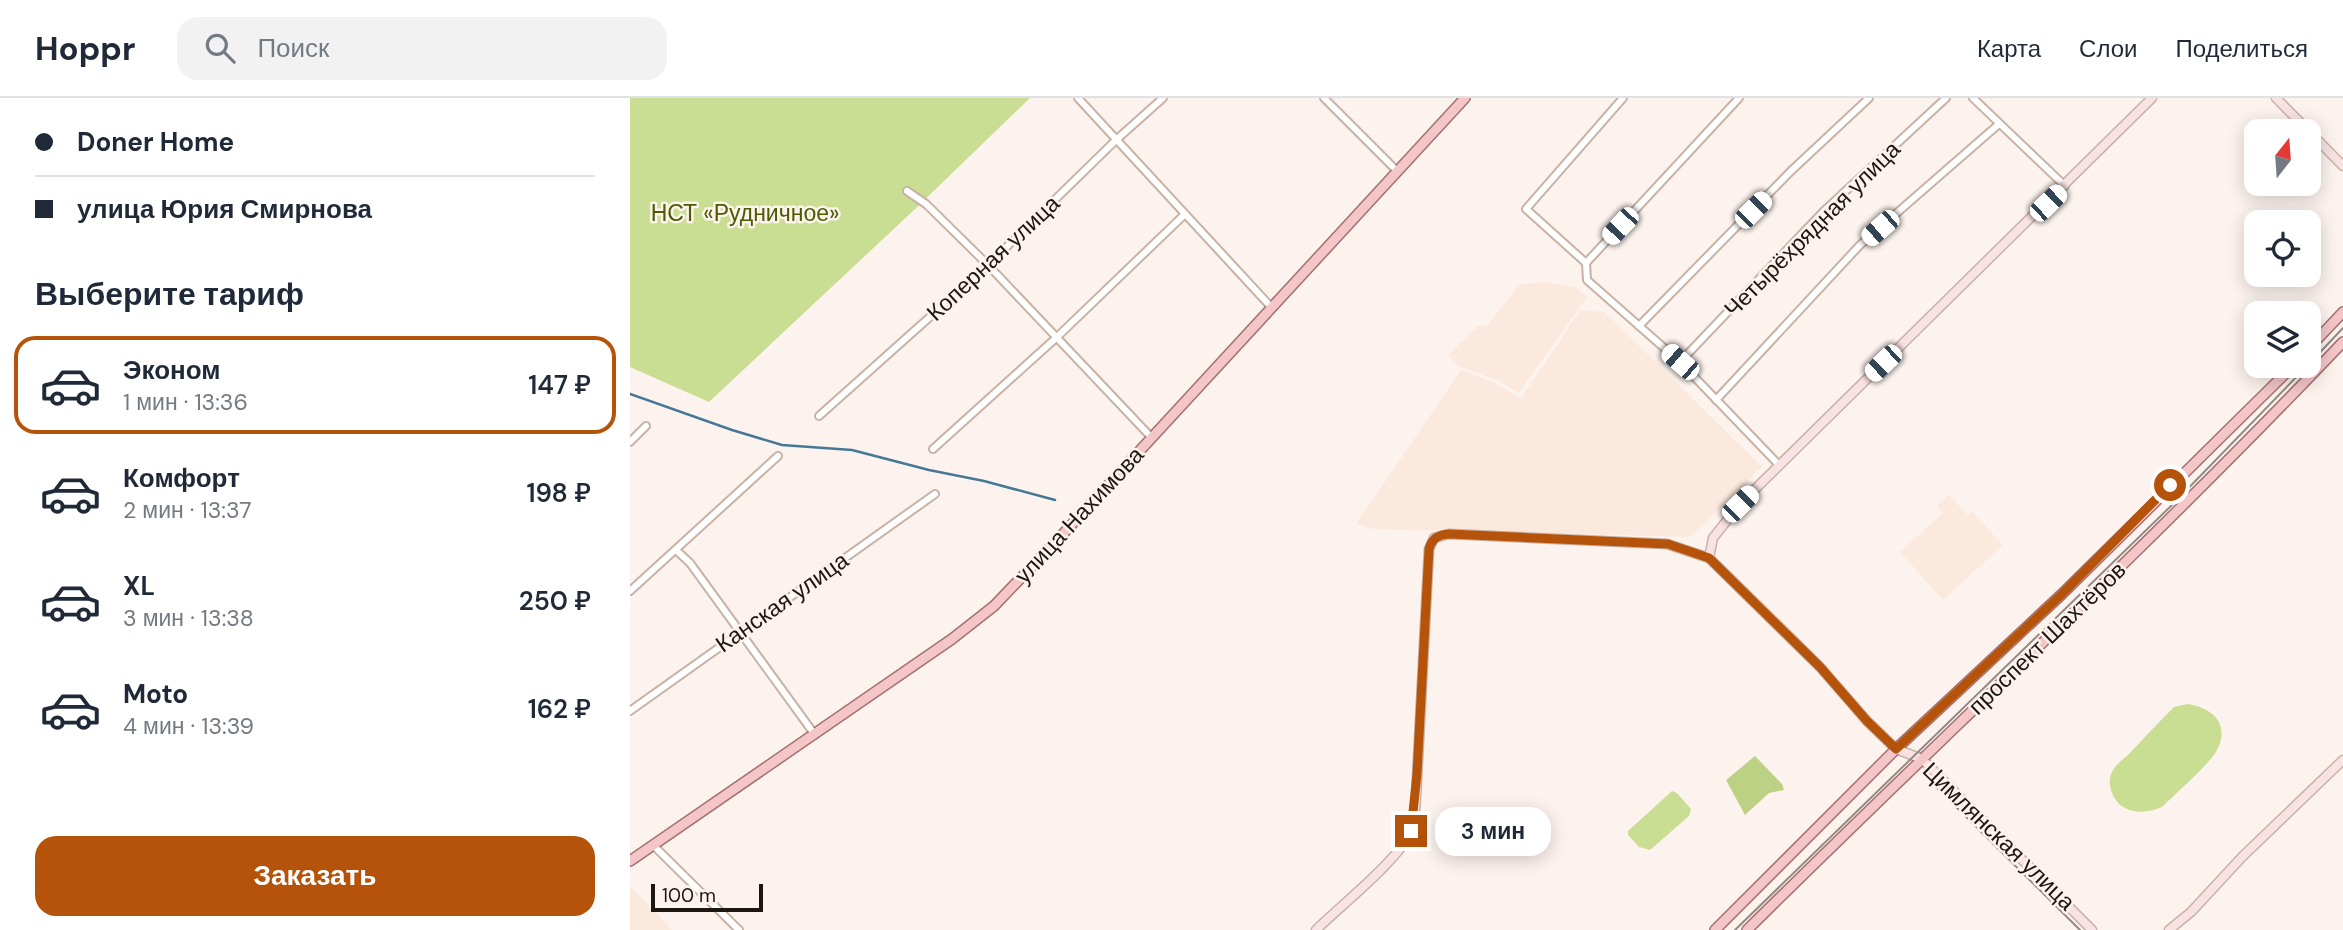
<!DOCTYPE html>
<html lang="ru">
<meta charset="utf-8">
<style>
:root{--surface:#fff;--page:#f2f2f3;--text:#1f2937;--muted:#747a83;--line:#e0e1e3;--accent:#b45309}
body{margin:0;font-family:"DM Sans",sans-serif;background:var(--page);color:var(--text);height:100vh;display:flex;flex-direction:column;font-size:26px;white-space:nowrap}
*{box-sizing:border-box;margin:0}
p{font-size:23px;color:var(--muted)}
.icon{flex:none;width:38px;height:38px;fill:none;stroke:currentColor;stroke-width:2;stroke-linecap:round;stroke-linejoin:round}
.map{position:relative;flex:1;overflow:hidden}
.panel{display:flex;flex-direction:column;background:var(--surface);width:630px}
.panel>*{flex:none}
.banner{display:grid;align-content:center;height:154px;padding:0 35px;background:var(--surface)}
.needle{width:46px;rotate:17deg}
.controls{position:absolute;left:1614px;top:21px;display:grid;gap:14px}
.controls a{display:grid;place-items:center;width:77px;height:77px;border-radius:14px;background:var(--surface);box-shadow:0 4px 18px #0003;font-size:35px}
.scale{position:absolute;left:21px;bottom:18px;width:112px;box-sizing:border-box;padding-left:7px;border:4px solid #1e1611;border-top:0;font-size:19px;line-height:24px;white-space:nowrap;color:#1e1611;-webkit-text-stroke:5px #fdf3ee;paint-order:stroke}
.end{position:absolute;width:32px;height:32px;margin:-16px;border:9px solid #b45309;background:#fff;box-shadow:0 0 0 4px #fff}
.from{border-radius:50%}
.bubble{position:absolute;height:49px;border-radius:21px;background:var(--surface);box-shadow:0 4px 18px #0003;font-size:23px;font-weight:600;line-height:49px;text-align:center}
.car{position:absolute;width:21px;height:42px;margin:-21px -10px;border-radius:9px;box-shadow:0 0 5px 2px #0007;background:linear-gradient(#fff 24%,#345 0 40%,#fff 0 76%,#345 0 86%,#fff 0)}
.banner b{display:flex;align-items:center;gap:24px;height:66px;font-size:26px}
.banner b+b{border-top:2px solid var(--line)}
.banner i{width:18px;height:18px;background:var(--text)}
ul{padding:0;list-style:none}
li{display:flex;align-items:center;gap:21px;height:98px;margin:0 14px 10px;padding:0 21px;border:4px solid transparent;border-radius:21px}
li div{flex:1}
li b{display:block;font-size:26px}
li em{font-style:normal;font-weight:600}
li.on{border-color:var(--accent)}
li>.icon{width:63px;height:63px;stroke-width:1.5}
h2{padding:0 35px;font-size:32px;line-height:84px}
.button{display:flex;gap:14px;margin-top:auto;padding:14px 35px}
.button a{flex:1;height:80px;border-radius:21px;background:var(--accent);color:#fff;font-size:28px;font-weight:600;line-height:80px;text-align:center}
header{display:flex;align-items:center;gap:42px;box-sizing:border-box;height:98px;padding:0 35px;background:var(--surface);border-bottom:2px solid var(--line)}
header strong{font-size:33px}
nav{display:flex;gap:38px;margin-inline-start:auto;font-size:24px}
.search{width:490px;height:63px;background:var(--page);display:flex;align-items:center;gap:18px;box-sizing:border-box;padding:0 24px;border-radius:21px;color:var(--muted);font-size:26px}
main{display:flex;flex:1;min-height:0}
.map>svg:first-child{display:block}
.built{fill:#fce9de}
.green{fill:#c9dd93}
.forest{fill:#bdd185}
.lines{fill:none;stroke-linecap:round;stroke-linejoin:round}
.stream{stroke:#457897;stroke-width:2.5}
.street-casing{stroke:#c9b2a5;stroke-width:10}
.secondary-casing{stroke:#c9b2a5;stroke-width:11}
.primary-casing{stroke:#a47070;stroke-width:12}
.street{stroke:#fff;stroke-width:6}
.secondary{stroke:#f9e2e3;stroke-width:8}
.primary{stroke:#f4c6c8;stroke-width:9}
.tram{stroke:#928984;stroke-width:2}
.route{stroke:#b45309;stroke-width:9}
.labels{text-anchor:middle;stroke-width:5;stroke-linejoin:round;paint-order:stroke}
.park-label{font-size:23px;fill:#4b5c01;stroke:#fdf3ee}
.street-label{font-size:23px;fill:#1e1611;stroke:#fdf3ee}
</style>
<header>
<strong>Hoppr</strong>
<div class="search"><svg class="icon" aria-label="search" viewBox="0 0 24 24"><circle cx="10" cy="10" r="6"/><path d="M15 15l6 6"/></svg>Поиск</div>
<nav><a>Карта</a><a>Слои</a><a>Поделиться</a></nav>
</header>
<main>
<section class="panel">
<div class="banner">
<b><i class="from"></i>Doner Home</b>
<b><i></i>улица Юрия Смирнова</b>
</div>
<h2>Выберите тариф</h2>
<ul>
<li class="on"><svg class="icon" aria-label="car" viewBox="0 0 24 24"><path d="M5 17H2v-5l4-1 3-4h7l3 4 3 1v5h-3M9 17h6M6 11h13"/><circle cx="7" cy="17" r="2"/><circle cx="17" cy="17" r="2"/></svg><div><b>Эконом</b><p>1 мин · 13:36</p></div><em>147 ₽</em></li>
<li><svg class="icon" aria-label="car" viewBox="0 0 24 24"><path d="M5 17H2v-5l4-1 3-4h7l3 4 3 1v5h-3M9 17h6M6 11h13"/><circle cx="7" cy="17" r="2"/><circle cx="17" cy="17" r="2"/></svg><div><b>Комфорт</b><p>2 мин · 13:37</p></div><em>198 ₽</em></li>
<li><svg class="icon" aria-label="car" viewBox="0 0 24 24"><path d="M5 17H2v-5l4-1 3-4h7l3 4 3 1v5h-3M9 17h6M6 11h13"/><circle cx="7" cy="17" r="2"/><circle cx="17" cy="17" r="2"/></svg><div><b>XL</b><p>3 мин · 13:38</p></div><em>250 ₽</em></li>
<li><svg class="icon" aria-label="car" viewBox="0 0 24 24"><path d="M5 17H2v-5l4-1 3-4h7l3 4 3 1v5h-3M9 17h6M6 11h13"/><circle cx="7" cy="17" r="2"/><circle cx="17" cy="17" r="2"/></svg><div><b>Moto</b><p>4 мин · 13:39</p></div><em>162 ₽</em></li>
</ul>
<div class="button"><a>Заказать</a></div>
</section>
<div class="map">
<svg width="1713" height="832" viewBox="0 0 1713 832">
<rect width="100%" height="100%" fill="#fdf3ee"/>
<g class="built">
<path d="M911 184 946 189 957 199 889 295 867 282 828 268 818 257 848 228H857L889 187Z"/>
<path d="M950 212 975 214 1132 369 1060 439 744 431 726 426 831 272 863 284 891 300Z"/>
<path d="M1319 397 1338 417 1342 414 1373 447 1313 502 1270 454 1313 415 1307 408Z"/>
<path d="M0 788 42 832H0Z"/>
</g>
<g class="green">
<path d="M0 0H400L284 112 79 304 0 269Z"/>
<path d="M1557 606C1581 609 1601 625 1587 652 1578 668 1547 694 1532 709 1520 714 1507 716 1495 710 1483 704 1475 685 1483 672 1486 667 1493 661 1498 657 1513 641 1528 625 1544 609Z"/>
<path d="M1042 693 1047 695 1061 711 1059 718 1020 752 1009 749 998 737V733Z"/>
</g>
<path class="forest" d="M1125 658 1152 686 1154 692 1139 695 1115 717 1096 682Z"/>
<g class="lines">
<path class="stream" d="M0 296 102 332 152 347 222 352 299 372 354 383 425 402"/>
<g class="street-casing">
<g id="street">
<path d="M448 0 642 210"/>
<path d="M694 0 767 73"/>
<path d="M993 0 896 111 956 165 957 182 1050 264 1149 367"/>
<path d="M1343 0 1435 88"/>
<path d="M277 93 296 106 358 167 521 339"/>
<path d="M956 165 1109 0"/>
<path d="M1009 228 1161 73 1239 0"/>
<path d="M1050 264 1193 114 1316 0"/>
<path d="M1086 302 1230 147 1369 26"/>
<path d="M189 318 358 167 486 42 533 0"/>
<path d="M0 344 16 328"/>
<path d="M303 351 426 240 554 117"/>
<path d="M46 452 60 465 185 637"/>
<path d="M0 493 148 358"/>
<path d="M0 613 305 396"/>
<path d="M24 748 109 832"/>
</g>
</g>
<g class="secondary-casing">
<g id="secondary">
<path d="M1646 0 1713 68"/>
<path d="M1079 460 1083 440 1110 406 1522 0"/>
<path d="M686 832C709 809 770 761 781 733 785 723 785 710 786 700L799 451 804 440 819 436 1037 446 1079 460 1190 569 1237 623 1266 651 1292 661 1462 832"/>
<path d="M1539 832 1561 814 1613 758 1713 662"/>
</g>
</g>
<g class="primary-casing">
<g id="primary">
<path d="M1678 251 1713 214"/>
<path d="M0 763 322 541 364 508 432 437 835 0"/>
<path d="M1085 832 1266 651 1432 496 1663 268"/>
<path d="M1117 832C1315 636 1521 446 1713 244"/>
</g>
</g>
<use href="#street" class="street"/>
<use href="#secondary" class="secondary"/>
<use href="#primary" class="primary"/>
<g class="tram">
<path d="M1678 267 1713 230"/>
<path d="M1301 684 1450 832"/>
<path d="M1105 832 1543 406 1677 268"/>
</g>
</g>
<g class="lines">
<path class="route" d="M781 733 787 676 799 451C802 440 808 437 819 436L1038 446 1079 460 1190 569 1237 623 1266 651 1432 496 1540 387"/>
</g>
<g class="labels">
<g class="park-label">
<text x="115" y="123">НСТ «Рудничное»</text>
</g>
<g class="street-label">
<text transform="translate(1182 131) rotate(-45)" y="8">Четырёхрядная улица</text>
<text transform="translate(363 160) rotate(-43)" y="8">Коперная улица</text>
<text transform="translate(449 417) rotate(-47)" y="8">улица Нахимова</text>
<text transform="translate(152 504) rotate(-35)" y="8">Канская улица</text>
<text transform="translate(1417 540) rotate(-44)" y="8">проспект Шахтёров</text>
<text transform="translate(1369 738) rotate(44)" y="8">Цимлянская улица</text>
</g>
</g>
</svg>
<div class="controls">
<a><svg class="needle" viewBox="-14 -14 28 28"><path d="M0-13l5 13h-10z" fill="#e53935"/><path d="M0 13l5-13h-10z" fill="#747a83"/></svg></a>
<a><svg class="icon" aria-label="locate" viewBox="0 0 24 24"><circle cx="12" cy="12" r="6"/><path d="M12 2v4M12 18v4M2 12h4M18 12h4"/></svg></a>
<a><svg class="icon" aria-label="layers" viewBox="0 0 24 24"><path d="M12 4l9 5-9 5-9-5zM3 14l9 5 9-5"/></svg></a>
</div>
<div class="scale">100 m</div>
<i class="end from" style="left:1540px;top:387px"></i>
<i class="end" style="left:781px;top:733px"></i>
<div class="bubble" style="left:805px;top:709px;width:116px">3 мин</div>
<i class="car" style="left:1418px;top:105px;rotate:46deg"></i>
<i class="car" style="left:1123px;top:112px;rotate:45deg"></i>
<i class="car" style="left:990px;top:128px;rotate:223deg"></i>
<i class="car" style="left:1250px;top:130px;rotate:229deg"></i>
<i class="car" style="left:1050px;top:264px;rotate:311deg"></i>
<i class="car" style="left:1253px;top:265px;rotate:226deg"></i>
<i class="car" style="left:1110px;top:406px;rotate:45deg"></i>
</div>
</main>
